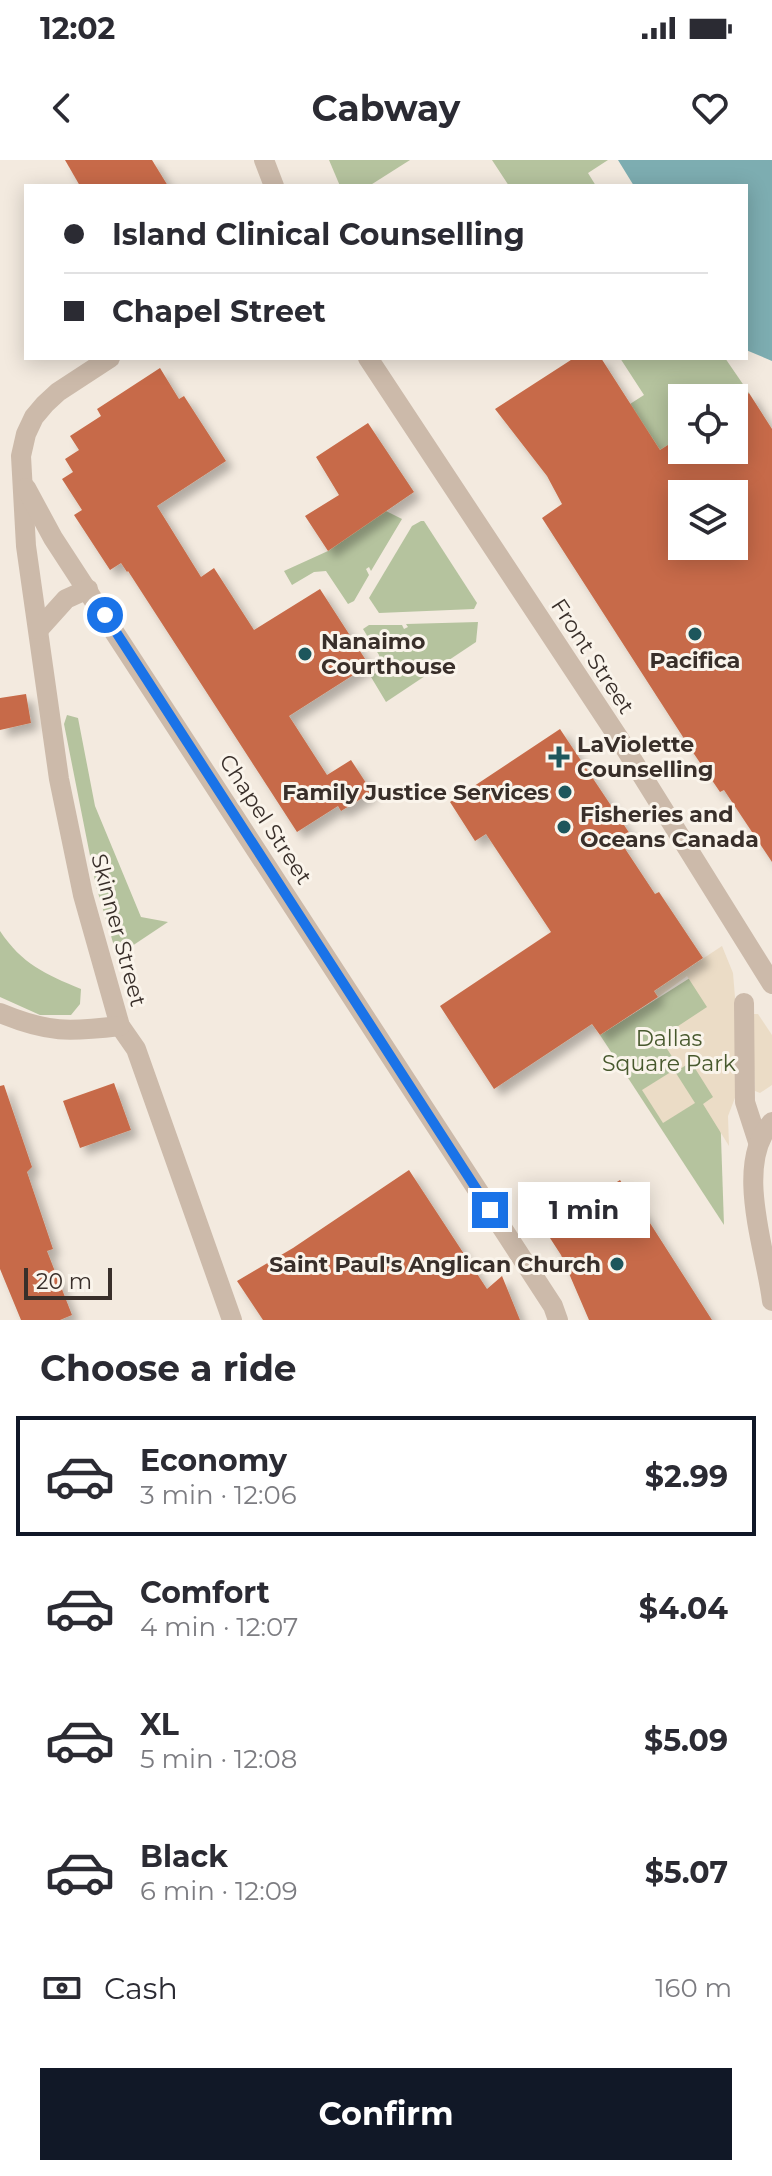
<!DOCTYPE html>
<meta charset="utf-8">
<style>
:root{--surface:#fff;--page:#f2f2f3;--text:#2b2b33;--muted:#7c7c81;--line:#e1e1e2;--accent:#111827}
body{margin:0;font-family:Montserrat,sans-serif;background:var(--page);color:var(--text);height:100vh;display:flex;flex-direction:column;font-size:30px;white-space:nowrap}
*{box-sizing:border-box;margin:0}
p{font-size:26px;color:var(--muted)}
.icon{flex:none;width:44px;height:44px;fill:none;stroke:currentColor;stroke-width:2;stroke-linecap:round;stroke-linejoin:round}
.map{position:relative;height:1160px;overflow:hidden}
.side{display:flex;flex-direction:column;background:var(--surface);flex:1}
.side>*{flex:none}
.banner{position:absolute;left:24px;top:24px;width:724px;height:176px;border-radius:0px;box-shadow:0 4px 20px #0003;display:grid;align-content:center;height:176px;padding:0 40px;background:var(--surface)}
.fabs{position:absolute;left:668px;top:224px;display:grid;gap:16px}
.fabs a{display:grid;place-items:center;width:80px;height:80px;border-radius:0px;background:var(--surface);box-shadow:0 4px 20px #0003;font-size:40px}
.scale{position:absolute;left:24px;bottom:20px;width:88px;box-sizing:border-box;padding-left:8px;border:4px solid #392f2a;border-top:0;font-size:22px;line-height:28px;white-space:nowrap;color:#392f2a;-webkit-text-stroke:6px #faf4eb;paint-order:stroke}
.end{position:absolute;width:36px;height:36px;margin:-18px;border:10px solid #1a73e8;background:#fff;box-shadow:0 0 0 4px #fff}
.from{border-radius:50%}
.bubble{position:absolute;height:56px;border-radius:0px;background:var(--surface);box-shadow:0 4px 20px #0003;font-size:26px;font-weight:700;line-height:56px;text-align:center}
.banner b{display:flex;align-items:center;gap:28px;height:76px;font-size:30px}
.banner b+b{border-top:2px solid var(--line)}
.banner i{width:20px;height:20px;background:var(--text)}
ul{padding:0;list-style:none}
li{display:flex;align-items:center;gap:24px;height:120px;margin:0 16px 12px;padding:0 24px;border:4px solid transparent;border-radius:0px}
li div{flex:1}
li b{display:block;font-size:30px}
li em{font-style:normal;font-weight:700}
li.selected{border-color:var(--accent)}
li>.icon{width:72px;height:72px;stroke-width:1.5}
h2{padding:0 40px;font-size:36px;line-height:96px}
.pay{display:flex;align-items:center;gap:20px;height:88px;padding:0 40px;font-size:30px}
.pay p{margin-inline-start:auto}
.action{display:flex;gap:16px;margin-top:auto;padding:16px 40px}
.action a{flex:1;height:92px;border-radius:0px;background:var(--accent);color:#fff;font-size:32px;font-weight:700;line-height:92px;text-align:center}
.status{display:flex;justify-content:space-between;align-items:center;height:56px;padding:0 40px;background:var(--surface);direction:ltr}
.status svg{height:22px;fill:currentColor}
header{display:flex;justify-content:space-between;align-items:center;height:104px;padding:0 40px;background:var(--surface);font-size:36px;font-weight:700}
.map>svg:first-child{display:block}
.green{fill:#b5c39e}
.plaza{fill:#ebdcc6}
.water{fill:#7dadb1}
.building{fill:#c76b48;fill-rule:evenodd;filter:url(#shadow)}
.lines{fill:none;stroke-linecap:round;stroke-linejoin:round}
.minor{stroke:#ccbaaa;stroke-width:20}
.route{stroke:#1a73e8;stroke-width:10}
.poi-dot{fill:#1e565c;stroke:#faf4eb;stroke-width:3}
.labels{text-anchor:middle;stroke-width:6;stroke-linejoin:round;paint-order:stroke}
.poi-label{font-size:22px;font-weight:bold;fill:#392f2a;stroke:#faf4eb;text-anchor:start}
.street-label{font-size:22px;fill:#392f2a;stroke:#faf4eb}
.park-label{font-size:22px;fill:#47582d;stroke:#faf4eb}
</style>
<div class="status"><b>12:02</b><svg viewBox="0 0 49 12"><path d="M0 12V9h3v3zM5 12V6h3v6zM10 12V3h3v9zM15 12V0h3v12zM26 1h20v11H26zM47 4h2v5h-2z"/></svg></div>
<header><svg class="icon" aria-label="back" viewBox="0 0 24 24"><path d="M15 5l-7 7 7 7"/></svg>Cabway<svg class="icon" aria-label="heart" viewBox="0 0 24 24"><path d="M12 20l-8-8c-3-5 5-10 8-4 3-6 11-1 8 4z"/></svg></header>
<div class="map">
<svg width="772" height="1160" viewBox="0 0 772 1160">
<defs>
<filter id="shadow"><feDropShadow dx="7" dy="7" stdDeviation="4" flood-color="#0004"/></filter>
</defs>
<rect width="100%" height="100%" fill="#f3eadf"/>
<g class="green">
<path d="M329 0H410L369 26H340Z"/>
<path d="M492 0H608L588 13 596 26H509Z"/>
<path d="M620 198H725L749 233 734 242V238H682V276L660 290 630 244 644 235Z"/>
<path d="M386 351 402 359 371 411 369 407 366 409 369 415 354 441 348 444 326 411 314 412 292 425 284 411 328 391Z"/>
<path d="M421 361H424L477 443 474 449 379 453 369 438 412 366Z"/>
<path d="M478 462 476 482 386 542 371 517 381 508 379 495 363 469 369 465H402L404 469 408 467 406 464Z"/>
<path d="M67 555 78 558 95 646 141 757 168 762 117 796 96 726 64 564Z"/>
<path d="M0 771C22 804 45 814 81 829L80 844 71 855H40L0 837Z"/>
<path d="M715 802 724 1065 600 875Z"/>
</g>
<g class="plaza">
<path d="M722 786 733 813 735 837 738 930 728 956 729 986 703 944 713 937 703 921 691 902 680 909 660 878 707 847 687 816 658 837 654 831Z"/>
<path d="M754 854H758L772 875V925L760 933 755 931 752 857Z"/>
<path d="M674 910 695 943 663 963 642 930Z"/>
</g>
<path class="water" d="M618 0H772V201L746 190V26H634Z"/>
<g class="building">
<path d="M65 0H152L168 26H80Z"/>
<path d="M574 198H601L660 290 682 276V290H734V242L749 233 772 269V702L724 630 720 632 692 591 542 358 562 344 547 316 495 249ZM682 334H734V386H682Z"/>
<path d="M160 208 179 239 184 236 226 301 157 346 201 417 214 408 254 470 320 429 369 505 289 556 327 615 351 600 372 632 341 651 338 646 297 672 128 411 127 412 121 403 110 410 74 355 82 350 62 319 73 312 65 299 79 290 70 276 101 256 97 249Z"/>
<path d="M368 263 414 332 328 391 305 356 339 335 316 297Z"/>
<path d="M26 534 31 563 0 570V538Z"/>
<path d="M560 569 630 674 620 681 655 734 659 732 703 798 654 831 658 837 600 875 592 864 494 929 440 846 551 772 486 674 475 681 450 642Z"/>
<path d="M114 923 131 970 80 988 63 941Z"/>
<path d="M4 925 32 1007 27 1012 53 1089 47 1091 72 1155 60 1160H21L0 1109V926Z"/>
<path d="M409 1010 487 1129 502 1116 520 1160H263L237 1121 293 1088Z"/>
<path d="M620 1020 639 1050 641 1049 712 1160H589L561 1095 550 1078 565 1068 562 1062 595 1042 592 1038Z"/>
</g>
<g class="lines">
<g class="minor">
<path d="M264 0 274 26"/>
<path d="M110 198 58 232 45 244 34 257 26 274 21 296 26 386 59 619 83 735 120 866 136 889 232 1160"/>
<path d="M368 198 620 580 772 824"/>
<path d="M26 328 53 378 553 1146 558 1160"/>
<path d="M39 469 66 439 88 429"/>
<path d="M744 843 745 942 758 982"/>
<path d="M0 853C48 873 69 872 120 866"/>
<path d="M772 962C733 1004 766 1090 772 1141"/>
</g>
</g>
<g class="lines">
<path class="route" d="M105 455 490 1050"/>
</g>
<g class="poi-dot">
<circle cx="695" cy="474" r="8"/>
<circle cx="305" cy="494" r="8"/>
<path d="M555 585h8v8h8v8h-8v8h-8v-8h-8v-8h8z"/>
<circle cx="565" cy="632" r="8"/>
<circle cx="564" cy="667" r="8"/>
<circle cx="617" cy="1104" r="8"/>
</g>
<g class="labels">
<g class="poi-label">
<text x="321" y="489">Nanaimo<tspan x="321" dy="25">Courthouse</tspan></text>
<text x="695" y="508" text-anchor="middle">Pacifica</text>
<text x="577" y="592">LaViolette<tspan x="577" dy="25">Counselling</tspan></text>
<text x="549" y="640" text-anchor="end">Family Justice Services</text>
<text x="580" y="662">Fisheries and<tspan x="580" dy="25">Oceans Canada</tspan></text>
<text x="601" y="1112" text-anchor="end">Saint Paul's Anglican Church</text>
</g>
<g class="street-label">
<text transform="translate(593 496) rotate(57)" y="8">Front Street</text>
<text transform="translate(266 659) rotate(57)" y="8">Chapel Street</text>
<text transform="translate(119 770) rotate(75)" y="8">Skinner Street</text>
</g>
<g class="park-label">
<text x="669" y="886">Dallas<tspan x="669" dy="25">Square Park</tspan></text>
</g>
</g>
</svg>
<div class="fabs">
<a><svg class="icon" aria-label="locate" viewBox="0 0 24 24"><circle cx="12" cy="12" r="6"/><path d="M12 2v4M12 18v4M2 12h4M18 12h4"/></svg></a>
<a><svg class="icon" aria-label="layers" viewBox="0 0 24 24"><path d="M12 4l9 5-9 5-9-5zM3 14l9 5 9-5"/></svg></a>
</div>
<div class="scale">20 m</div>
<i class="end from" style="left:105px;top:455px"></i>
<i class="end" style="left:490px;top:1050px"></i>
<div class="bubble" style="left:518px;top:1022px;width:132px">1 min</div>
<div class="banner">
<b><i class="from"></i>Island Clinical Counselling</b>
<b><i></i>Chapel Street</b>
</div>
</div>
<section class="side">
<h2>Choose a ride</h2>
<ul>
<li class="selected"><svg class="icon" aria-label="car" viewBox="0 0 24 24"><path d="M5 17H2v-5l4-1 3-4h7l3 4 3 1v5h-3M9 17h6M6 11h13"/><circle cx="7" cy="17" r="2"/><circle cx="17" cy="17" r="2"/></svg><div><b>Economy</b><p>3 min · 12:06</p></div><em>$2.99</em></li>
<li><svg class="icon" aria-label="car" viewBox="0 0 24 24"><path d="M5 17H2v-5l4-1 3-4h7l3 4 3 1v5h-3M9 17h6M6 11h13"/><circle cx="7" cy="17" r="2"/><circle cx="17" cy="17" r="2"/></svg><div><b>Comfort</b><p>4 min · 12:07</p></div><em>$4.04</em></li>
<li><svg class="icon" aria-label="car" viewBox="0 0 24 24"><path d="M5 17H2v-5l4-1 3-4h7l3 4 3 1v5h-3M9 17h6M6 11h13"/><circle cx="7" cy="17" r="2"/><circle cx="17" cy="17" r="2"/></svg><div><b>XL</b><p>5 min · 12:08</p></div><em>$5.09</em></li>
<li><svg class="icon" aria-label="car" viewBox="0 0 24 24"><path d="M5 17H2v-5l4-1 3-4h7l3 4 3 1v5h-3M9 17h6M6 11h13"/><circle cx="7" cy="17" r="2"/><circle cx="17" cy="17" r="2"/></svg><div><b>Black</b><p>6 min · 12:09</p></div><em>$5.07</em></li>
</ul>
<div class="pay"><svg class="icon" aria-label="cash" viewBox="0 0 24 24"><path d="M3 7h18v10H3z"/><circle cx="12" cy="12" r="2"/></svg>Cash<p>160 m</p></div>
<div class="action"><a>Confirm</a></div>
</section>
